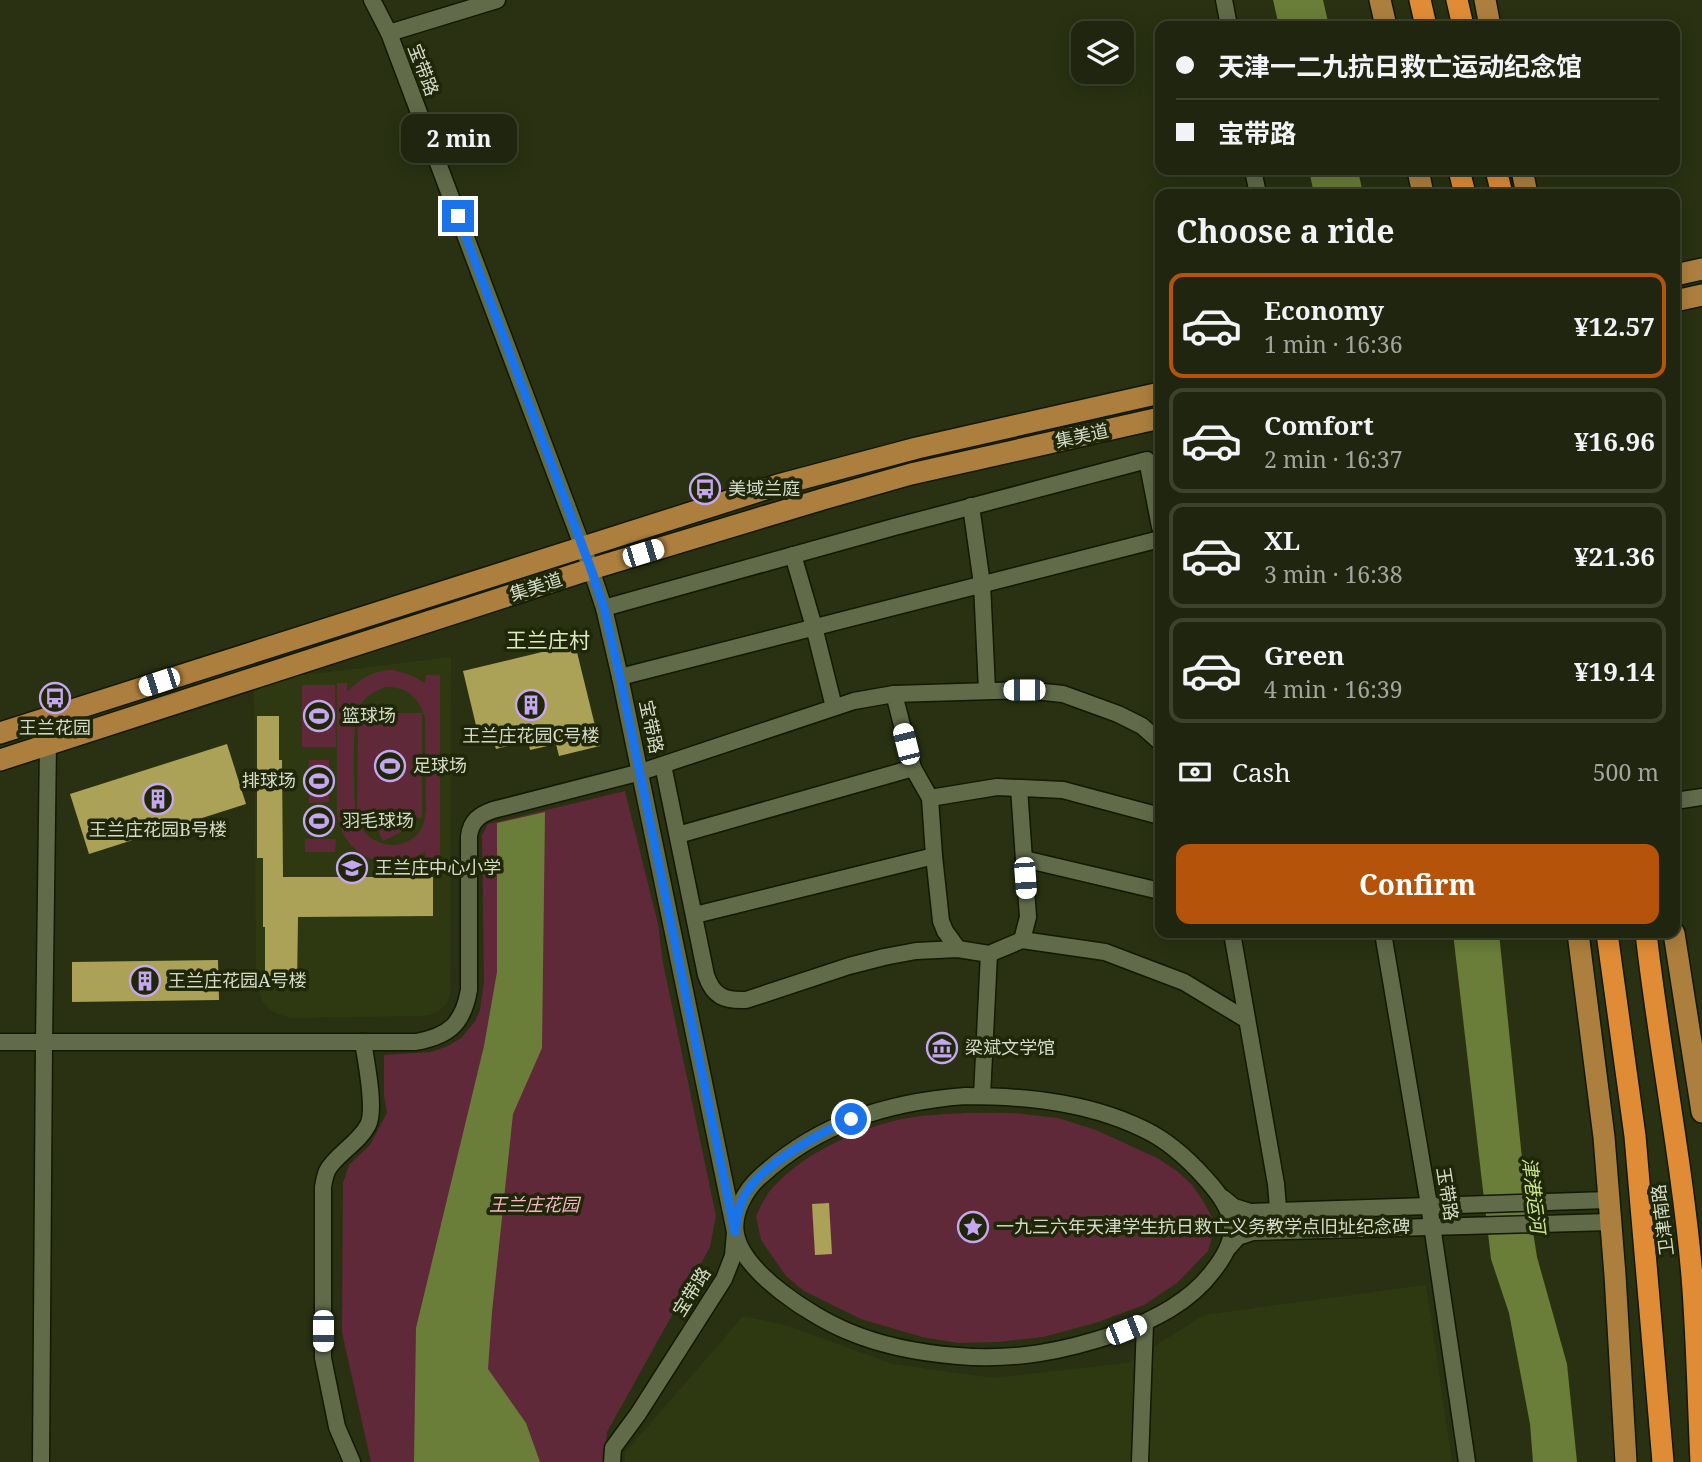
<!DOCTYPE html>
<meta charset="utf-8">
<style>
:root{--surface:#1f250e;--page:#2c311c;--text:#f1f3f6;--muted:#a1a59e;--line:#3c422e;--accent:#b45309}
body{margin:0;font-family:"Noto Serif","Noto Sans SC",serif;background:var(--page);color:var(--text);height:100vh;display:flex;flex-direction:column;font-size:26px;white-space:nowrap}
*{box-sizing:border-box;margin:0}
p{font-size:23px;color:var(--muted)}
.icon{flex:none;width:38px;height:38px;fill:none;stroke:currentColor;stroke-width:2;stroke-linecap:round;stroke-linejoin:round}
.map{position:relative;flex:1;overflow:hidden}
.sheet{position:absolute;left:1155px;top:189px;width:525px;height:749px;display:flex;flex-direction:column;background:var(--surface);border-radius:14px;box-shadow:0 4px 18px #0003,0 0 0 2px var(--line)}
.sheet>*{flex:none}
.banner{position:absolute;left:1155px;top:21px;width:525px;height:154px;border-radius:14px;box-shadow:0 4px 18px #0003,0 0 0 2px var(--line);display:grid;align-content:center;height:154px;padding:0 21px;background:var(--surface)}
.controls{position:absolute;left:1071px;top:21px;display:grid;gap:14px}
.controls a{display:grid;place-items:center;width:63px;height:63px;border-radius:14px;background:var(--surface);box-shadow:0 4px 18px #0003,0 0 0 2px var(--line);font-size:35px}
.end{position:absolute;width:32px;height:32px;margin:-16px;border:9px solid #1a73e8;background:#fff;box-shadow:0 0 0 4px #fff}
.from{border-radius:50%}
.bubble{position:absolute;height:49px;border-radius:14px;background:var(--surface);box-shadow:0 4px 18px #0003,0 0 0 2px var(--line);font-size:23px;font-weight:700;line-height:49px;text-align:center}
.car{position:absolute;width:21px;height:42px;margin:-21px -10px;border-radius:9px;box-shadow:0 0 5px 2px #0007;background:linear-gradient(#fff 24%,#345 0 40%,#fff 0 76%,#345 0 86%,#fff 0)}
.banner b{display:flex;align-items:center;gap:24px;height:66px;font-size:26px}
.banner b+b{border-top:2px solid var(--line)}
.banner i{width:18px;height:18px;background:var(--text)}
ul{padding:0;list-style:none}
li{display:flex;align-items:center;gap:21px;height:105px;margin:0 14px 10px;padding:0 7px;border:4px solid var(--line);border-radius:14px}
li div{flex:1}
li b{display:block;font-size:26px}
li em{font-style:normal;font-weight:700}
li.on{border-color:var(--accent)}
li>.icon{width:63px;height:63px;stroke-width:1.5}
h2{padding:0 21px;font-size:32px;line-height:84px}
.pay{display:flex;align-items:center;gap:18px;height:77px;padding:0 21px;font-size:26px}
.pay p{margin-inline-start:auto}
.action{display:flex;gap:14px;margin-top:auto;padding:14px 21px}
.action a{flex:1;height:80px;border-radius:14px;background:var(--accent);color:#fff;font-size:28px;font-weight:700;line-height:80px;text-align:center}
.map>svg:first-child{display:block}
.built{fill:#2e3911}
.green{fill:#60293a;fill-rule:evenodd}
.water{fill:#6a7d39}
.building{fill:#aba258}
.lines{fill:none;stroke-linecap:round;stroke-linejoin:round}
.minor-casing{stroke:#121900;stroke-width:19}
.major-casing{stroke:#121900;stroke-width:24}
.highway-casing{stroke:#121900;stroke-width:24}
.minor{stroke:#616b4a;stroke-width:16}
.major{stroke:#ad7f3e;stroke-width:21}
.highway{stroke:#e08c36;stroke-width:21}
.route{stroke:#1a73e8;stroke-width:9}
.labels{text-anchor:middle;stroke-width:7;stroke-linejoin:round;paint-order:stroke}
.street-label{font-size:18px;fill:#d5dbc9;stroke:#1f2708}
.poi-label{font-size:18px;fill:#d5dbc9;stroke:#1f2708;text-anchor:start}
.park-label{font-size:18px;font-style:italic;fill:#f5b6c6;stroke:#1f2708}
.water-label{font-size:19px;font-style:italic;fill:#cbe887;stroke:#1f2708}
.quarter-label{font-size:21px;fill:#ddeac4;stroke:#1f2708}
</style>
<div class="map">
<svg width="1702" height="1462" viewBox="0 0 1702 1462">
<rect width="100%" height="100%" fill="#293112"/>
<g class="built">
<path d="M451 657 450 995 447 1003 440 1010 429 1015 420 1016 291 1018 278 1014 269 1009 262 1001 256 977 254 681Z"/>
<path d="M1426 1285 1452 1462H625V1453L743 1316 785 1325 893 1364 993 1378 1128 1363 1204 1315Z"/>
</g>
<g class="green">
<path d="M394 670 413 676 425 683 426 675H440V857H426L425 851C389 877 340 856 337 811V683H347V692C360 678 375 670 394 670ZM385 687C407 686 420 698 425 719L426 811C425 818 424 825 420 831 405 852 373 848 361 827 358 823 357 818 356 813 353 799 353 722 357 711 362 699 372 692 385 687Z"/>
<path d="M302 685H335L336 747H302Z"/>
<path d="M358 713H422V818H357Z"/>
<path d="M309 760H329V802L309 803Z"/>
<path d="M625 791 658 924 663 963 716 1216 710 1247 607 1432 605 1462H371L342 1332 343 1183 349 1165 370 1145 387 1113 384 1095V1055L431 1052 448 1046 461 1038 476 1020 480 1010 484 982 482 835 488 824Z"/>
<path d="M304 814 335 815V828L304 827Z"/>
<path d="M379 825 411 827 383 841 379 833Z"/>
<path d="M305 839H336L335 852H305Z"/>
<path d="M967 1113H1013L1058 1118 1096 1130 1157 1158 1177 1171 1193 1186 1203 1201 1213 1219V1234L1208 1251 1177 1283 1144 1305 1095 1323 1043 1337 998 1342 958 1343 922 1337 861 1319 804 1291 786 1276 761 1240 756 1216C760 1208 764 1199 769 1192 799 1155 856 1129 902 1119 923 1115 945 1114 967 1113Z"/>
</g>
<g class="water">
<path d="M1273 0H1323L1329 26H1279Z"/>
<path d="M1309 170H1358L1363 194H1314Z"/>
<path d="M545 812 542 1048 513 1114 492 1312 488 1369 526 1423 540 1462H414L416 1328 484 1046 497 972V823Z"/>
<path d="M1453 933H1499L1523 1168 1537 1257 1567 1364 1577 1462H1533L1530 1424 1509 1313 1491 1259Z"/>
</g>
<g class="building">
<path d="M575 644 600 746 559 756 556 744 530 750 528 741 496 749 493 739 480 742 463 671Z"/>
<path d="M257 716H279V760H282L283 877H433V916L298 917 297 986H265V927H263V858H257Z"/>
<path d="M227 744 246 804 89 854 70 794Z"/>
<path d="M218 960 219 1000 72 1002V962Z"/>
<path d="M829 1203 832 1254 815 1255 812 1204Z"/>
</g>
<g class="lines">
<g class="minor-casing">
<g id="minor">
<path d="M372 0 389 33 591 569 604 608 620 677 735 1232 733 1256 724 1279 638 1414 613 1448 612 1462"/>
<path d="M1224 0 1229 26"/>
<path d="M389 33 497 0"/>
<path d="M1253 170 1258 194"/>
<path d="M971 506 982 584 987 690"/>
<path d="M793 555 814 627 834 707"/>
<path d="M604 608 894 527 1147 460 1160 527"/>
<path d="M620 677 1160 539"/>
<path d="M894 694 913 768 930 798 934 856 941 921 945 931 958 949"/>
<path d="M663 765 706 975C713 996 724 1001 746 1000L849 966 884 957 916 951 958 949 989 954 1022 940 1105 952 1184 982 1247 1020"/>
<path d="M1019 788 1028 917 1022 940"/>
<path d="M930 798 997 787 1063 790 1160 816"/>
<path d="M1675 801 1702 797"/>
<path d="M678 835 913 768"/>
<path d="M1024 859 1160 891"/>
<path d="M695 915 934 856"/>
<path d="M1232 933 1276 1184 1279 1219"/>
<path d="M1383 933 1429 1205 1467 1462"/>
<path d="M0 1042H416C449 1036 463 1024 469 990V836C471 821 479 815 493 810L641 772 854 701 894 694 1024 690 1063 694 1118 714 1142 726 1160 742"/>
<path d="M965 1096C1029 1096 1096 1103 1153 1134 1176 1147 1195 1166 1212 1186 1238 1217 1239 1238 1213 1271 1190 1302 1154 1320 1118 1333 1065 1351 1015 1361 958 1356 920 1353 882 1346 847 1331 813 1317 743 1273 736 1234 732 1213 746 1189 761 1176 819 1123 888 1102 965 1096Z"/>
<path d="M982 1096 989 954"/>
<path d="M1223 1198 1234 1207 1250 1212 1608 1200"/>
<path d="M1229 1247 1238 1237 1253 1232 1610 1222"/>
<path d="M41 1462 44 1043 48 744"/>
<path d="M352 1462 337 1427 323 1358V1187C324 1181 325 1176 327 1171 335 1155 359 1143 368 1125 376 1110 366 1061 363 1042"/>
<path d="M1140 1462 1145 1323"/>
</g>
</g>
<g class="major-casing">
<g id="major">
<path d="M1380 0 1386 26"/>
<path d="M1485 0 1490 26"/>
<path d="M1418 170 1423 194"/>
<path d="M1522 170 1527 194"/>
<path d="M1675 275 1702 269"/>
<path d="M1675 301 1702 295"/>
<path d="M0 733 778 485 917 448 1160 393"/>
<path d="M0 760 591 569 823 499 911 474 1160 418"/>
<path d="M1578 933 1604 1137 1615 1275 1626 1462"/>
<path d="M1674 933 1702 1112"/>
</g>
</g>
<g class="highway-casing">
<g id="highway">
<path d="M1420 0 1426 26"/>
<path d="M1457 0 1463 26"/>
<path d="M1459 170 1465 194"/>
<path d="M1496 170 1502 194"/>
<path d="M1607 933 1635 1136 1663 1462"/>
<path d="M1646 933C1659 1047 1682 1161 1692 1276 1697 1338 1698 1400 1701 1462"/>
</g>
</g>
<use href="#minor" class="minor"/>
<use href="#major" class="major"/>
<use href="#highway" class="highway"/>
</g>
<g class="lines">
<path class="route" d="M458 216 591 569 604 608 620 677 735 1232C737 1217 739 1203 748 1190 767 1162 820 1133 851 1119"/>
</g>
<defs>
<g id="bus-ring" transform="scale(1.575)"><circle r="9.5" fill="#1f2708" stroke="#c5a7f1" stroke-width="1.5"/><path d="M-5-6H5V4H4V6H2V4H-2V6H-4V4H-5ZM-3.5-4V0h7V-4ZM-3.5 1.2v1.5H-2V1.2ZM2 1.2v1.5H3.5V1.2Z" fill="#c5a7f1"/></g>
<g id="building-ring" transform="scale(1.575)"><circle r="9.5" fill="#1f2708" stroke="#c5a7f1" stroke-width="1.5"/><path d="M-4-6H4V6H1V3H-1V6H-4ZM-2.5-4.3h1.7v1.8h-1.7ZM.8-4.3h1.7v1.8H.8ZM-2.5-1h1.7V.8h-1.7ZM.8-1h1.7V.8H.8Z" fill="#c5a7f1"/></g>
<g id="stadium-ring" transform="scale(1.575)"><circle r="9.5" fill="#1f2708" stroke="#c5a7f1" stroke-width="1.5"/><path d="M0-5a6.5 5 0 1 0 0 10a6.5 5 0 1 0 0-10ZM-3.5-1.8h7v3.6h-7Z" fill="#c5a7f1"/></g>
<g id="school-ring" transform="scale(1.575)"><circle r="9.5" fill="#1f2708" stroke="#c5a7f1" stroke-width="1.5"/><path d="M0-5L7-2L0 1L-7-2ZM-4 1L0 2.5L4 1V4Q0 6-4 4Z" fill="#c5a7f1"/></g>
<g id="museum-ring" transform="scale(1.575)"><circle r="9.5" fill="#1f2708" stroke="#c5a7f1" stroke-width="1.5"/><path d="M0-6L6-3V-2H-6V-3ZM-5-1h2V3h-2ZM-1-1h2V3h-2ZM3-1h2V3H3ZM-6 4H6V6H-6Z" fill="#c5a7f1"/></g>
<g id="sight-ring" transform="scale(1.575)"><circle r="9.5" fill="#1f2708" stroke="#c5a7f1" stroke-width="1.5"/><path d="M0-6L1.8-2.2L6-1.7L2.9 1.2L3.7 5.4L0 3.3L-3.7 5.4L-2.9 1.2L-6-1.7L-1.8-2.2Z" fill="#c5a7f1"/></g>
</defs>
<g fill-rule="evenodd">
<use href="#bus-ring" x="705" y="489"/>
<use href="#bus-ring" x="55" y="698"/>
<use href="#building-ring" x="531" y="705"/>
<use href="#stadium-ring" x="319" y="716"/>
<use href="#stadium-ring" x="390" y="766"/>
<use href="#stadium-ring" x="319" y="781"/>
<use href="#building-ring" x="158" y="799"/>
<use href="#stadium-ring" x="319" y="821"/>
<use href="#school-ring" x="352" y="868"/>
<use href="#building-ring" x="145" y="981"/>
<use href="#museum-ring" x="942" y="1048"/>
<use href="#sight-ring" x="973" y="1227"/>
</g>
<g class="labels">
<g class="street-label">
<text transform="translate(423 70) rotate(69)" y="6">宝带路</text>
<text transform="translate(1082 436) rotate(-12)" y="6">集美道</text>
<text transform="translate(536 587) rotate(-18)" y="6">集美道</text>
<text transform="translate(651 727) rotate(78)" y="6">宝带路</text>
<text transform="translate(1447 1194) rotate(81)" y="6">玉带路</text>
<text transform="translate(1663 1220) rotate(-97)" y="6">卫津南路</text>
<text transform="translate(692 1292) rotate(-58)" y="6">宝带路</text>
</g>
<g class="poi-label">
<text x="728" y="495">美域兰庭</text>
<text x="342" y="722">篮球场</text>
<text x="55" y="734" text-anchor="middle">王兰花园</text>
<text x="531" y="742" text-anchor="middle">王兰庄花园C号楼</text>
<text x="413" y="772">足球场</text>
<text x="296" y="787" text-anchor="end">排球场</text>
<text x="342" y="827">羽毛球场</text>
<text x="158" y="836" text-anchor="middle">王兰庄花园B号楼</text>
<text x="375" y="874">王兰庄中心小学</text>
<text x="168" y="987">王兰庄花园A号楼</text>
<text x="965" y="1054">梁斌文学馆</text>
<text x="996" y="1233">一九三六年天津学生抗日救亡义务教学点旧址纪念碑</text>
</g>
<g class="park-label">
<text x="534" y="1211">王兰庄花园</text>
</g>
<g class="water-label">
<text transform="translate(1534 1195) rotate(83)" y="7">津港运河</text>
</g>
<g class="quarter-label">
<text x="548" y="648">王兰庄村</text>
</g>
</g>
</svg>
<div class="controls">
<a><svg class="icon" aria-label="layers" viewBox="0 0 24 24"><path d="M12 4l9 5-9 5-9-5zM3 14l9 5 9-5"/></svg></a>
</div>
<i class="end from" style="left:851px;top:1119px"></i>
<i class="end" style="left:458px;top:216px"></i>
<div class="bubble" style="left:401px;top:114px;width:116px">2 min</div>
<i class="car" style="left:643px;top:553px;rotate:73deg"></i>
<i class="car" style="left:159px;top:682px;rotate:252deg"></i>
<i class="car" style="left:1024px;top:690px;rotate:270deg"></i>
<i class="car" style="left:906px;top:744px;rotate:346deg"></i>
<i class="car" style="left:1025px;top:878px;rotate:176deg"></i>
<i class="car" style="left:1126px;top:1330px;rotate:68deg"></i>
<i class="car" style="left:323px;top:1331px;rotate:180deg"></i>
<div class="banner">
<b><i class="from"></i>天津一二九抗日救亡运动纪念馆</b>
<b><i></i>宝带路</b>
</div>
<section class="sheet">
<h2>Choose a ride</h2>
<ul>
<li class="on"><svg class="icon" aria-label="car" viewBox="0 0 24 24"><path d="M5 17H2v-5l4-1 3-4h7l3 4 3 1v5h-3M9 17h6M6 11h13"/><circle cx="7" cy="17" r="2"/><circle cx="17" cy="17" r="2"/></svg><div><b>Economy</b><p>1 min · 16:36</p></div><em>¥12.57</em></li>
<li><svg class="icon" aria-label="car" viewBox="0 0 24 24"><path d="M5 17H2v-5l4-1 3-4h7l3 4 3 1v5h-3M9 17h6M6 11h13"/><circle cx="7" cy="17" r="2"/><circle cx="17" cy="17" r="2"/></svg><div><b>Comfort</b><p>2 min · 16:37</p></div><em>¥16.96</em></li>
<li><svg class="icon" aria-label="car" viewBox="0 0 24 24"><path d="M5 17H2v-5l4-1 3-4h7l3 4 3 1v5h-3M9 17h6M6 11h13"/><circle cx="7" cy="17" r="2"/><circle cx="17" cy="17" r="2"/></svg><div><b>XL</b><p>3 min · 16:38</p></div><em>¥21.36</em></li>
<li><svg class="icon" aria-label="car" viewBox="0 0 24 24"><path d="M5 17H2v-5l4-1 3-4h7l3 4 3 1v5h-3M9 17h6M6 11h13"/><circle cx="7" cy="17" r="2"/><circle cx="17" cy="17" r="2"/></svg><div><b>Green</b><p>4 min · 16:39</p></div><em>¥19.14</em></li>
</ul>
<div class="pay"><svg class="icon" aria-label="cash" viewBox="0 0 24 24"><path d="M3 7h18v10H3z"/><circle cx="12" cy="12" r="2"/></svg>Cash<p>500 m</p></div>
<div class="action"><a>Confirm</a></div>
</section>
</div>
